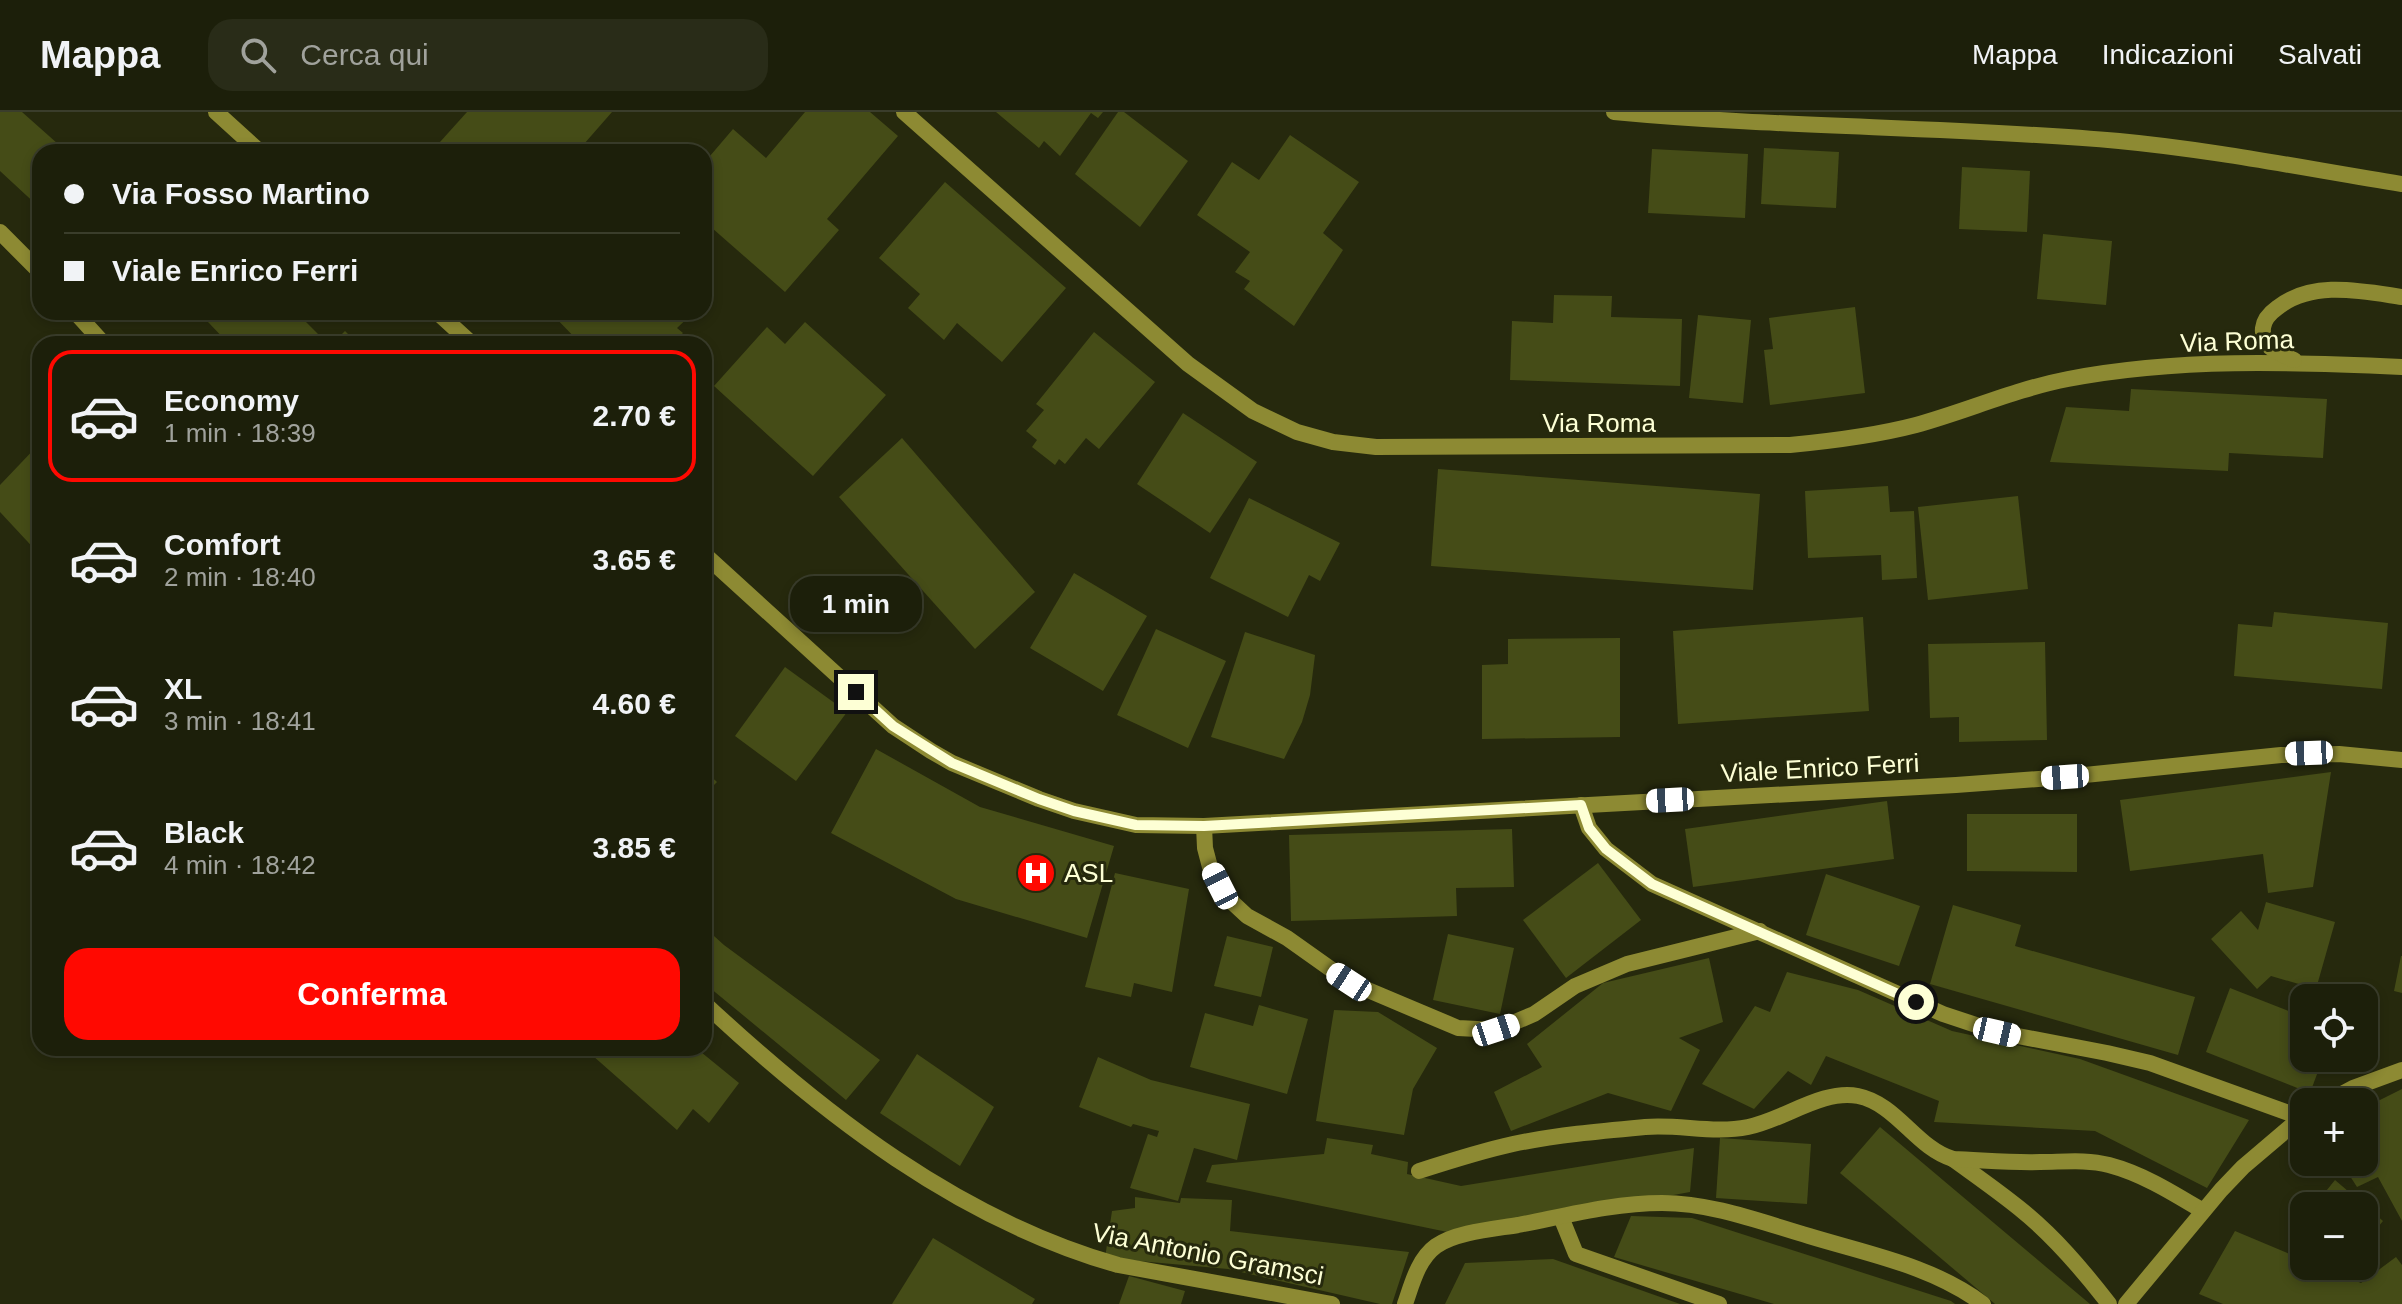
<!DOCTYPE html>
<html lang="it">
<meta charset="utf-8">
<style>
:root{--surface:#1c1f0a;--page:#292c18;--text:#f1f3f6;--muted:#a0a29c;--line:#3a3d2b;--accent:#ff0901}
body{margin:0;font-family:Arial,sans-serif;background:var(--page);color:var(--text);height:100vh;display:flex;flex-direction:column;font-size:30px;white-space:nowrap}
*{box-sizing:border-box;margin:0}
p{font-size:26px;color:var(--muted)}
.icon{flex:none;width:44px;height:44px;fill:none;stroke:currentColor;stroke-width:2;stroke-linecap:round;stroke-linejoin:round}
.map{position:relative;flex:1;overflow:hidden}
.details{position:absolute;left:32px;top:224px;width:680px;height:720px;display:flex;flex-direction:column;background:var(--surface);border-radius:24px;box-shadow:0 4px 12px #0003,0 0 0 2px var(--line)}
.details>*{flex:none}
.hud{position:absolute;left:32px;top:32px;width:680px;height:176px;border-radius:24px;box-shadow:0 4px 12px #0003,0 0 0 2px var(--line);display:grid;align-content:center;height:176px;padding:0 32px;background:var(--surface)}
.buttons{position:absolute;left:2290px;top:872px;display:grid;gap:16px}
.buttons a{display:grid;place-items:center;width:88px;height:88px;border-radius:16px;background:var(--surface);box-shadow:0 4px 12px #0003,0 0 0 2px var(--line);font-size:40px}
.end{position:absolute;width:36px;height:36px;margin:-18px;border:10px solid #fdffd5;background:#111;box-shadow:0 0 0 4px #111}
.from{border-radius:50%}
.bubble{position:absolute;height:56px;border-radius:24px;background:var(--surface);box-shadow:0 4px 12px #0003,0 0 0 2px var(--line);font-size:26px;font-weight:700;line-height:56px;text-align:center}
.car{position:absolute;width:24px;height:48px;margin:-24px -12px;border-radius:10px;box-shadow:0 0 6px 2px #0007;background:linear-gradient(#fff 24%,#345 0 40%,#fff 0 76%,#345 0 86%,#fff 0)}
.hud b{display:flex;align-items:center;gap:28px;height:76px;font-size:30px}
.hud b+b{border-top:2px solid var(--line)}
.hud i{width:20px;height:20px;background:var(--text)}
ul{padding:14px 0 0;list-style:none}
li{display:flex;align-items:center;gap:24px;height:132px;margin:0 16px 12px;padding:0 16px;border:4px solid transparent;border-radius:24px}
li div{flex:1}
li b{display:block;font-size:30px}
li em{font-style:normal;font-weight:700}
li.on{border-color:var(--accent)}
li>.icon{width:72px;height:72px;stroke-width:1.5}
.action{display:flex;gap:16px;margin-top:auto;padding:16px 32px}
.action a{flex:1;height:92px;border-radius:24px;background:var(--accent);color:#fff;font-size:32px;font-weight:700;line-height:92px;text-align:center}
header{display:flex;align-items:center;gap:48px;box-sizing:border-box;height:112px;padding:0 40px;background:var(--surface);border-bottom:2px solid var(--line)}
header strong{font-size:38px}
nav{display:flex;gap:44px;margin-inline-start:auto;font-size:28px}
.search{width:560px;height:72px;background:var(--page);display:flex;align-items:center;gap:20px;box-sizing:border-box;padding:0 28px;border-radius:24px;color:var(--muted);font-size:30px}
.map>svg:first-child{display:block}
.building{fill:#454c17}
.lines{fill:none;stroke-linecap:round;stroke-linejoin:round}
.lane{stroke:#8d8a33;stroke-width:16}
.street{stroke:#8d8a33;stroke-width:16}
.route{stroke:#fdffd5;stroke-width:10}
.labels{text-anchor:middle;stroke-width:6;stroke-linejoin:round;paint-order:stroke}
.street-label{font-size:26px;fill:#fdffd5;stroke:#26290d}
.poi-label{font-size:26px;fill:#fdffd5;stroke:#26290d;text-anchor:start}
</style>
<header>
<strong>Mappa</strong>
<div class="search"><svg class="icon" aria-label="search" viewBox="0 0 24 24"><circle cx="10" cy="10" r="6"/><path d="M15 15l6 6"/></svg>Cerca qui</div>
<nav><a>Mappa</a><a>Indicazioni</a><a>Salvati</a></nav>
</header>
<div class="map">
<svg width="2402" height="1192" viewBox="0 0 2402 1192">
<rect width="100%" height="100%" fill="#26290d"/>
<g class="building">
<path d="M0 0H22L67 40H40V96L0 59Z"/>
<path d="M467 0H612L577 40H431Z"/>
<path d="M805 0H870L898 24 827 107 839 118 785 180 704 109V51L733 17 766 46Z"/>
<path d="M996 0H1103L1098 6 1091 1 1060 44 1044 29 1039 36Z"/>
<path d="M1118 0H1124L1188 49 1140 115 1075 62Z"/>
<path d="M1290 23 1359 70 1323 121 1343 138 1294 214 1244 177 1250 169 1235 160 1250 140 1197 103 1232 50 1259 68Z"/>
<path d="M1764 36 1839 40 1836 96 1761 92Z"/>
<path d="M1652 37 1748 42 1745 106 1648 101Z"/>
<path d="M1962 55 2030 59 2027 120 1959 117Z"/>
<path d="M945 70 1066 176 1002 250 957 211 944 228 908 196 920 182 879 146Z"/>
<path d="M2043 122 2112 129 2106 193 2037 187Z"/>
<path d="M1554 183 1612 184 1611 205 1682 207 1680 274 1510 268 1512 209 1553 211Z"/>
<path d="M1855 195 1865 281 1770 293 1764 238 1773 237 1769 206Z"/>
<path d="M216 200H296L321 225 314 232H229L208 210Z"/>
<path d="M550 200H694L677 216 683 221 672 232H581Z"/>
<path d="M1698 203 1751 208 1743 291 1689 286Z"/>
<path d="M805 210 886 283 813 364 714 274 767 215 785 232Z"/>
<path d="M345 219 358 232H332Z"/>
<path d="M1094 220 1155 270 1099 337 1086 326 1065 352 1059 347 1055 353 1032 335 1037 328 1026 319 1044 298 1036 292Z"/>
<path d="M2131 277 2327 287 2323 346 2229 341 2228 359 2050 350 2066 295 2129 299Z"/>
<path d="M1183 301 1257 350 1210 421 1137 372Z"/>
<path d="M902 326 1035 480 975 537 839 385Z"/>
<path d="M40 331V443L0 400V373Z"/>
<path d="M1438 357 1760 382 1753 478 1431 454Z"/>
<path d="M1888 374 1890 400 1914 399 1917 466 1882 468 1881 443 1808 446 1805 379Z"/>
<path d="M2018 384 2028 477 1928 488 1918 395Z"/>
<path d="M1249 386 1340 431 1320 469 1309 463 1288 505 1210 466Z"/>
<path d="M1074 461 1147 504 1103 579 1030 536Z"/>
<path d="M2274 500 2388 511 2382 577 2234 564 2238 512 2272 515Z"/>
<path d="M1863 505 1869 599 1678 612 1673 519Z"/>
<path d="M1156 517 1226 549 1188 636 1117 603Z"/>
<path d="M1245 520 1315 543 1310 583 1302 610 1284 647 1211 625Z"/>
<path d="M1620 526V625L1482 627V553L1508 552V527Z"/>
<path d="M2045 530 2047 628 1959 630V605L1930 606 1928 532Z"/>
<path d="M785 555 847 600 796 669 735 624Z"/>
<path d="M876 637 980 695 1114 734 1087 826 956 787 831 721Z"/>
<path d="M704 658 717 670 704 683Z"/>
<path d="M2331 660 2313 775 2268 781 2263 742 2130 759 2120 688Z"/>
<path d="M1887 689 1894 747 1693 775 1685 717Z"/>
<path d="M1967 702H2077V760L1967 759Z"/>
<path d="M1512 717 1514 775 1456 776 1457 804 1291 809 1289 723Z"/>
<path d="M1598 751 1641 808 1566 866 1523 808Z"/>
<path d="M1115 761 1189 777 1172 880 1134 871 1131 885 1085 875Z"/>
<path d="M1826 762 1920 794 1899 854 1806 823Z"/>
<path d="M2266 790 2335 810 2316 877 2271 864 2257 877 2211 827 2241 799 2258 818Z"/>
<path d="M1953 793 2021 813 2015 834 2195 885 2178 943 1930 872Z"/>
<path d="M704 815 724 833 880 948 846 988 704 871Z"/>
<path d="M1448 822 1514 836 1500 902 1433 888Z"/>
<path d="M1227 824 1273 835 1261 885 1214 874Z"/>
<path d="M2401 844H2402V881L2394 879Z"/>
<path d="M1709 846 1723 910 1679 926 1700 938 1671 999 1608 981 1511 1019 1494 980 1542 955 1527 932 1603 871Z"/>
<path d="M1787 860 1858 878 1952 919 2080 947 2249 1008 2207 1076 2095 1019 1934 1010 1939 989 1826 944 1811 973 1788 959 1754 997 1702 972 1755 894 1770 900Z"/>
<path d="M2230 876 2304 905V946H2323L2310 981 2206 940Z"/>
<path d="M1259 893 1308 907 1287 982 1190 955 1205 901 1253 914Z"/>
<path d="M1334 898 1378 900 1437 936 1413 977 1404 1023 1316 1009Z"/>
<path d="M584 936H696L739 971 709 1011 693 997 677 1018Z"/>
<path d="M917 942 994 995 960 1054 880 1001Z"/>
<path d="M1098 945 1151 968 1250 992 1237 1048 1194 1036 1178 1089 1130 1076 1148 1022 1157 1025 1159 1019 1133 1012 1131 1015 1079 995Z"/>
<path d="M2402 977V1109L2378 1065 2357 1075 2341 1050H2364V996Z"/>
<path d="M1880 1015 2090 1192H1995L1840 1061Z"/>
<path d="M1327 1026 1373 1033 1371 1042 1408 1050 1407 1062 1461 1074 1694 1036 1690 1080 1457 1122 1206 1070 1212 1053 1324 1042Z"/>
<path d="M1720 1026 1811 1032 1807 1092 1716 1086Z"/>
<path d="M2335 1068 2383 1109 2364 1132V1094H2314Z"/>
<path d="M1135 1085 1180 1091 1181 1086 1232 1088 1230 1119 1409 1140 1392 1192H1380L1228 1157 1105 1146 1112 1099 1135 1096Z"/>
<path d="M1631 1104 1692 1106 1951 1189 1955 1192H1774L1614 1145Z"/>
<path d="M2235 1119 2304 1148V1154H2320L2361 1171 2396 1145 2402 1153V1192H2223L2199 1182Z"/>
<path d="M933 1126 1035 1187 1032 1192H892Z"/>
<path d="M1553 1147 1680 1192H1445L1465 1151Z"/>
<path d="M1129 1164 1185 1179 1181 1192H1119Z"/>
</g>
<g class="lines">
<g class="lane">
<path d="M1581 693 1589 716 1606 737 1652 772 1943 902 1997 920 2107 941 2150 951 2300 1005"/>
<path d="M1204 714 1205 736 1210 755 1220 774 1233 791 1247 804 1287 826 1349 870 1458 916 1496 918 1534 902 1575 874 1627 852 1760 819"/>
<path d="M2327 990 2353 976 2402 958"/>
<path d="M1953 1047C1975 1063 1998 1079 2019 1096 2054 1124 2082 1157 2109 1192"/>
<path d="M1419 1059C1450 1049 1481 1039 1513 1032 1556 1023 1601 1019 1645 1015 1680 1012 1713 1022 1748 1015 1784 1008 1822 977 1858 984 1897 992 1916 1036 1953 1047 1982 1048 2012 1051 2040 1050 2063 1050 2086 1047 2109 1053 2143 1062 2173 1081 2203 1099"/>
<path d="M1561 1105 1576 1142 1719 1192"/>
<path d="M2126 1192 2221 1078 2243 1055 2304 1003"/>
</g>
<g class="street">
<path d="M216 0 260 40"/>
<path d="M904 0 1188 252 1253 299 1297 320 1333 330 1376 335 1790 333C1832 329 1874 324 1916 313 1967 299 2016 277 2068 267 2177 246 2291 250 2402 255"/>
<path d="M1614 0C1782 16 1951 14 2119 29 2214 38 2308 57 2402 72"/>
<path d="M0 120 40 160"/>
<path d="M75 200 104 232"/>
<path d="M437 200 472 232"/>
<path d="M2294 248C2279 241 2261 236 2263 216 2264 207 2270 201 2277 196 2312 168 2361 179 2402 185"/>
<path d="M704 442 893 614 931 639 952 651 1039 687 1074 699 1136 713 1204 714 1956 673 2065 665 2281 643 2339 642 2402 648"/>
<path d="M704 891C823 1002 959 1108 1118 1153L1332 1192"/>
<path d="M1405 1192C1412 1172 1418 1147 1436 1134 1456 1120 1494 1117 1518 1113 1565 1104 1613 1091 1662 1091 1712 1091 1761 1110 1809 1124 1868 1142 1933 1154 1983 1192"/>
</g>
</g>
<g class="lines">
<path class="route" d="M856 580 893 614 952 651 1039 687 1074 699 1136 713 1204 714 1581 693 1589 716 1606 737 1652 772 1916 890"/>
</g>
<defs>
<g id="hospital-disc" transform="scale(2)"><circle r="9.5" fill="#ff0901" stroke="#26290d"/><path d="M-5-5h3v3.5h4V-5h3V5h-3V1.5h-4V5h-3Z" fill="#fff"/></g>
</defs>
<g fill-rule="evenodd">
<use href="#hospital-disc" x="1036" y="761"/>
</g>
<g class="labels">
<g class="street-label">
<text transform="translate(2237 229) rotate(-2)" y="9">Via Roma</text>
<text x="1599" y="320">Via Roma</text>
<text transform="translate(1820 656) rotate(-3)" y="9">Viale Enrico Ferri</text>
<text transform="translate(1208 1142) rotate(11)" y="9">Via Antonio Gramsci</text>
</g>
<g class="poi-label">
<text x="1064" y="770">ASL</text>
</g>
</g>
</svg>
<div class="buttons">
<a><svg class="icon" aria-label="locate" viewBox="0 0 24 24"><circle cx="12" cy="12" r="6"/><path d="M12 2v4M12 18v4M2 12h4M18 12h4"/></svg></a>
<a>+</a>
<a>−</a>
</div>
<i class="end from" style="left:1916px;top:890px"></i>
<i class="end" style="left:856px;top:580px"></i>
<div class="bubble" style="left:790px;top:464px;width:132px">1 min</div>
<i class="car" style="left:2309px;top:641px;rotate:268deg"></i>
<i class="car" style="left:2065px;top:665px;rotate:266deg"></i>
<i class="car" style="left:1670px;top:688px;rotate:267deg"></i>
<i class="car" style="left:1220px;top:774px;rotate:333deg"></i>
<i class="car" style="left:1349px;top:870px;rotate:303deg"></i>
<i class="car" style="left:1496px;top:918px;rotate:72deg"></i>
<i class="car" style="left:1997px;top:920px;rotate:103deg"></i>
<div class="hud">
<b><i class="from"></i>Via Fosso Martino</b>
<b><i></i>Viale Enrico Ferri</b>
</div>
<section class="details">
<ul>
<li class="on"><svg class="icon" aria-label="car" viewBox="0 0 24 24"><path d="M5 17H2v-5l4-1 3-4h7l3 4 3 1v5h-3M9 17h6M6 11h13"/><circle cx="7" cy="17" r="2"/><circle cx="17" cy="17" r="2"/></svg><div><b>Economy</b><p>1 min · 18:39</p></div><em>2.70 €</em></li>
<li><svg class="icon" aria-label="car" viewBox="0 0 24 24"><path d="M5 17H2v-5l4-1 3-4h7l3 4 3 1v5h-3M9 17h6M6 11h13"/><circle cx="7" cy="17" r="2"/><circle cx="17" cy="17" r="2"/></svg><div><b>Comfort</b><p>2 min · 18:40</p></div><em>3.65 €</em></li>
<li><svg class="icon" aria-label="car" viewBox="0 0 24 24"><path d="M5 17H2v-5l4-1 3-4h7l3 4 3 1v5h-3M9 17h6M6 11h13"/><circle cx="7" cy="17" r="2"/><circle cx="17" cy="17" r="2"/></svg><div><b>XL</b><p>3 min · 18:41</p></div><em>4.60 €</em></li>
<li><svg class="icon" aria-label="car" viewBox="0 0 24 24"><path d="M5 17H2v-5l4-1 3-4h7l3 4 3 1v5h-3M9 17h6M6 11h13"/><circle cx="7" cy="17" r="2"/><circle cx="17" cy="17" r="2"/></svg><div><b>Black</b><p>4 min · 18:42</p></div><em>3.85 €</em></li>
</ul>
<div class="action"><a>Conferma</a></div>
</section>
</div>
